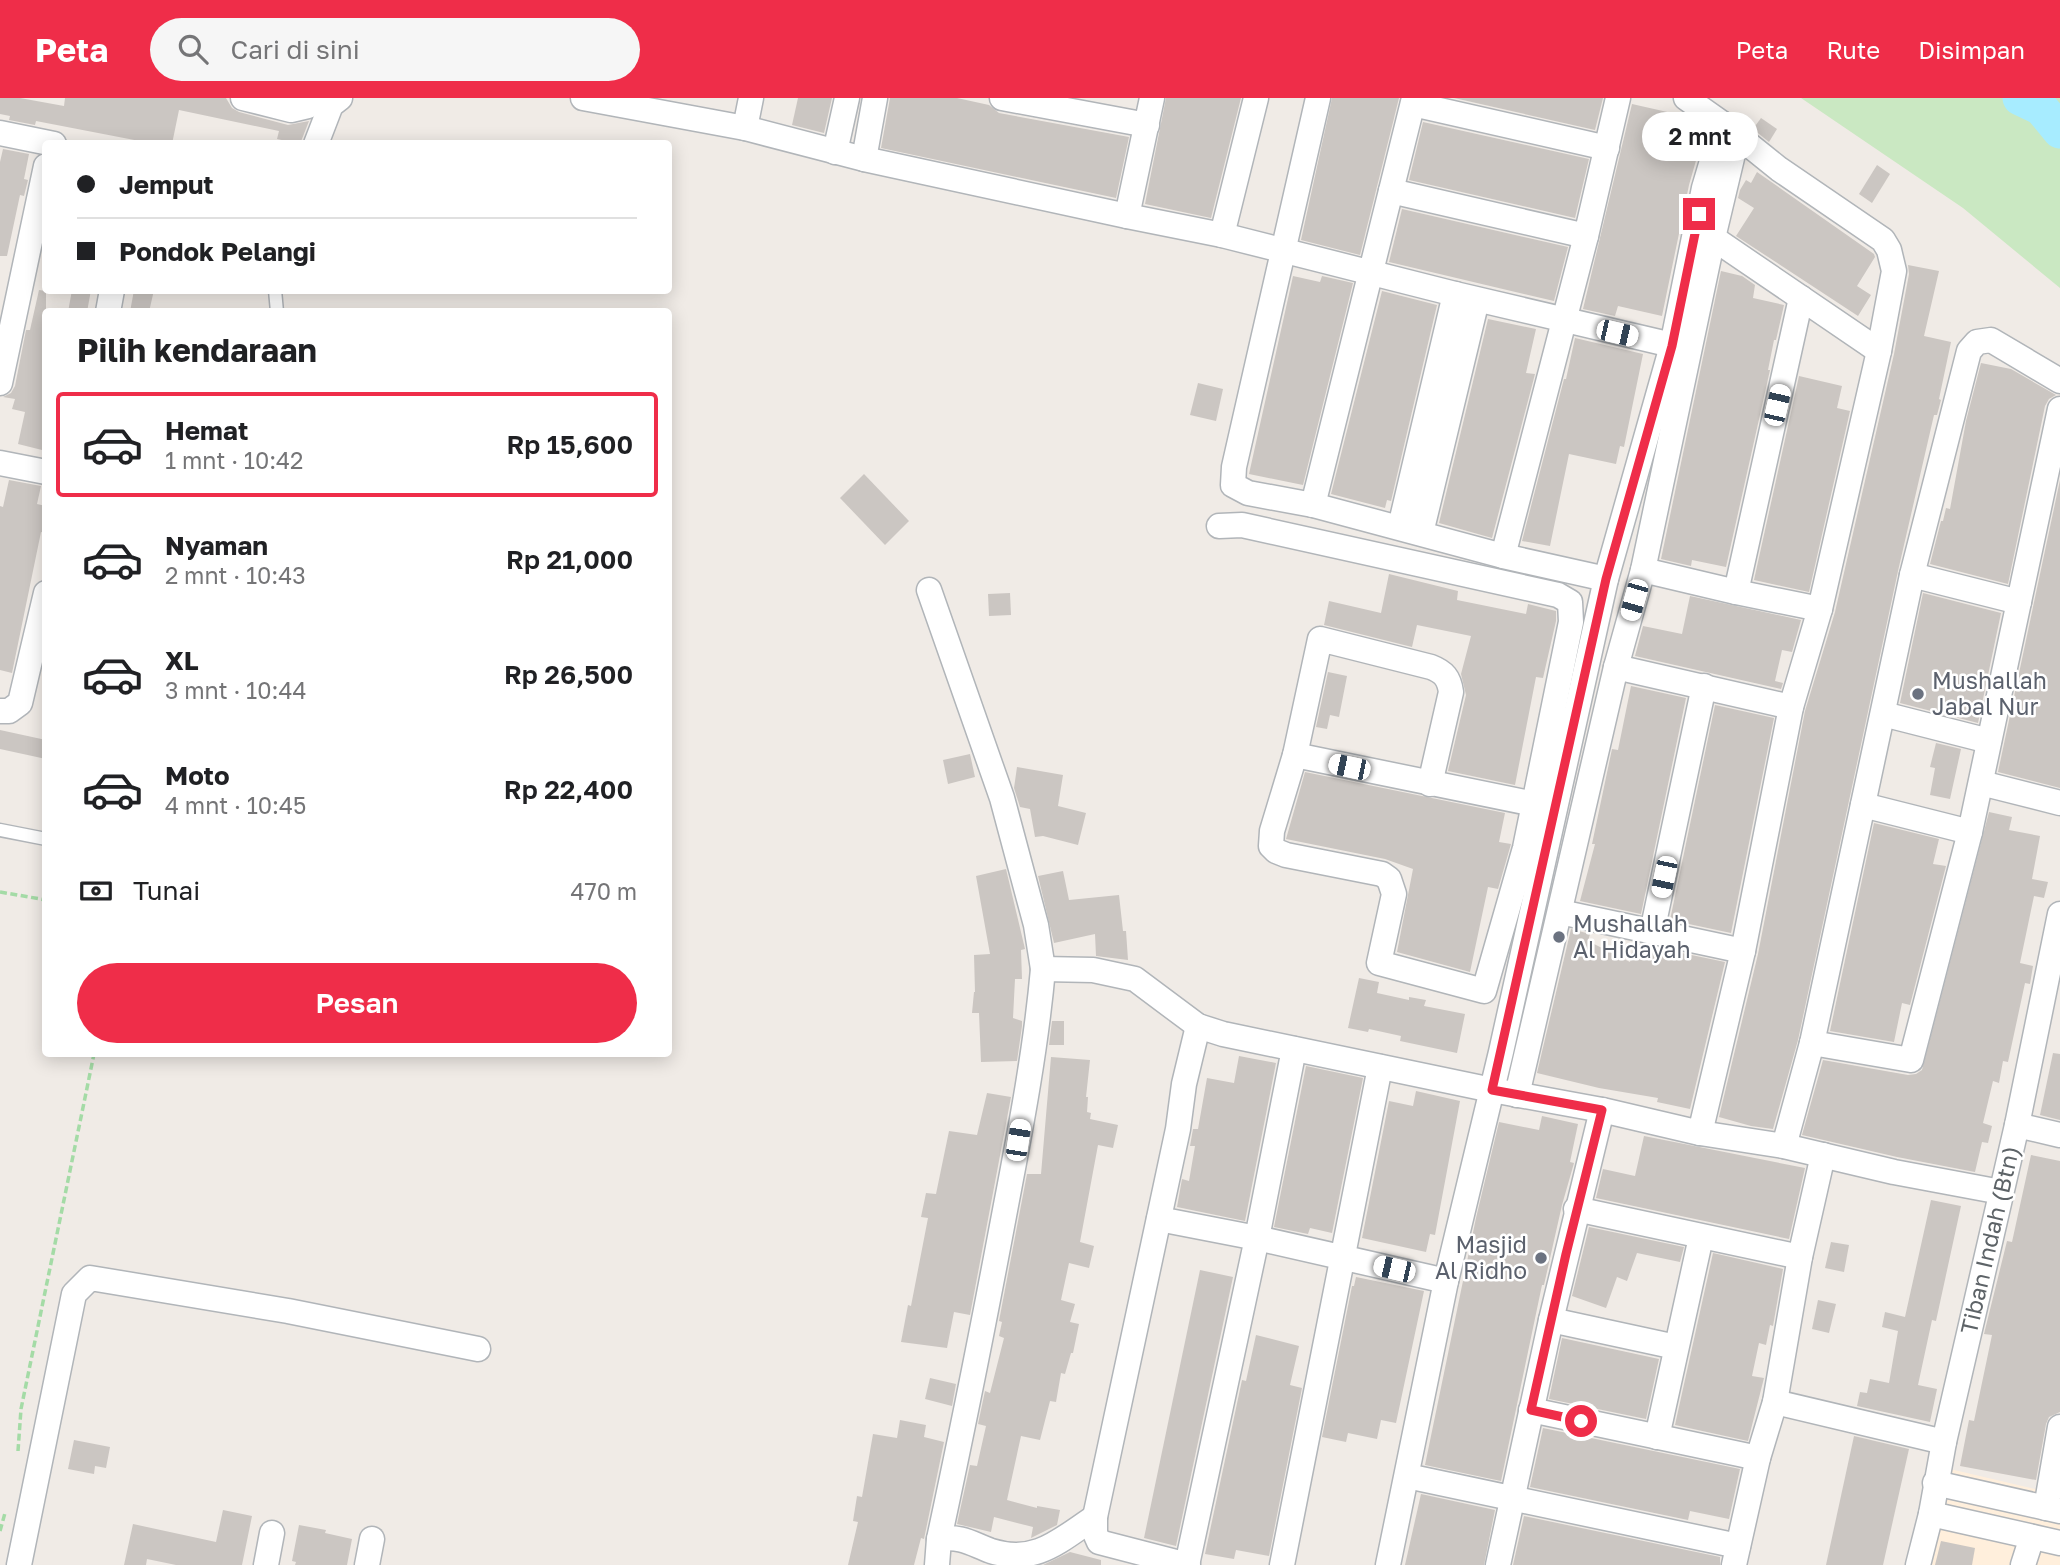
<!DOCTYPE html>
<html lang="id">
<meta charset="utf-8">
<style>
:root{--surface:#fff;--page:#f6f6f6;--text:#202124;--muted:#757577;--line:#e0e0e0;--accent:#ef2d49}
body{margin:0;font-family:"Golos Text",sans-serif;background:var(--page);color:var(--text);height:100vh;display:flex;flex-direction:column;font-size:26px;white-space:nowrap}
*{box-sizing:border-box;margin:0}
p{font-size:23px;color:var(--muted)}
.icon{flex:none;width:38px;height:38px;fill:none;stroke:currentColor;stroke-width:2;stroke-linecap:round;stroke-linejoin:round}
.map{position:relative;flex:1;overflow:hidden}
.details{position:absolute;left:42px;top:210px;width:630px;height:749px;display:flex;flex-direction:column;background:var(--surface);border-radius:7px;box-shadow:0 4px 18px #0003}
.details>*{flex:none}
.banner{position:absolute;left:42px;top:42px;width:630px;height:154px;border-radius:7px;box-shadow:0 4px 18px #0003;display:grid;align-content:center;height:154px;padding:0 35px;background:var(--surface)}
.end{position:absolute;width:32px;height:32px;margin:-16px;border:9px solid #ef2d49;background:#fff;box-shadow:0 0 0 4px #fff}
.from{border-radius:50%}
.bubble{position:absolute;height:49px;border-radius:24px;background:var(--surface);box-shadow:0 4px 18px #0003;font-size:23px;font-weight:600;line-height:49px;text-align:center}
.car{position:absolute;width:21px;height:42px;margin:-21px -10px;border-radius:9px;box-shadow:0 0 5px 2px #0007;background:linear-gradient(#fff 24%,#345 0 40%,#fff 0 76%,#345 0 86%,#fff 0)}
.banner b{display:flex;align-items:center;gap:24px;height:66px;font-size:26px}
.banner b+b{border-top:2px solid var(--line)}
.banner i{width:18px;height:18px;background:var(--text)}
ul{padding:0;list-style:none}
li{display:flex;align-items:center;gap:21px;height:105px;margin:0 14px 10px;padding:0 21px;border:4px solid transparent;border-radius:7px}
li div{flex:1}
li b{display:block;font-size:26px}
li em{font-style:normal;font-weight:600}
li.on{border-color:var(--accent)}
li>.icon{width:63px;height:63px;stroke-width:1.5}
h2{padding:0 35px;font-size:32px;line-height:84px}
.pay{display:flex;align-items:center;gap:18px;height:77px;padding:0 35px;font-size:26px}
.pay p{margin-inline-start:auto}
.cta{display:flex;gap:14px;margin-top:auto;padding:14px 35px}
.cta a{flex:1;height:80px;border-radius:42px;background:var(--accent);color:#fff;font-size:28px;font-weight:600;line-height:80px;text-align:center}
header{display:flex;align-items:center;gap:42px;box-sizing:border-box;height:98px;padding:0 35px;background:var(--accent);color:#fff}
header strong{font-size:33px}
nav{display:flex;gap:38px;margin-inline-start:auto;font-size:24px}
.search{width:490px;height:63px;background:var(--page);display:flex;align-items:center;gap:18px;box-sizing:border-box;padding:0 24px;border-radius:38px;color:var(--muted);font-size:26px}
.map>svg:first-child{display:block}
.commercial{fill:#ffefdc}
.green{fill:#cae8c2}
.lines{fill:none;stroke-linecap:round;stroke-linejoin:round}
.river{stroke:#a7ecff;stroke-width:35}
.building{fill:#cbc6c2}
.lane-casing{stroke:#b1b5b9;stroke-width:15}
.street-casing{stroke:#b1b5b9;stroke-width:27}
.path{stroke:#a4dba6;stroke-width:3.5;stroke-dasharray:7 3.5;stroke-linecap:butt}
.lane{stroke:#fff;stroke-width:12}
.street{stroke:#fff;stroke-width:24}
.route{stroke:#ef2d49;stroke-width:9}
.worship-dot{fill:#6b7280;stroke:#fff;stroke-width:2.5}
.labels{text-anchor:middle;stroke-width:5;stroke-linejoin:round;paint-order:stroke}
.worship-label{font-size:23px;fill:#5b616d;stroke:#fff;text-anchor:start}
.street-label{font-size:23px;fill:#5d6367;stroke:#fff}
</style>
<header>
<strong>Peta</strong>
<div class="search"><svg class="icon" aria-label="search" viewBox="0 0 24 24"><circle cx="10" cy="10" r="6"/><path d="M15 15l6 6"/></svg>Cari di sini</div>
<nav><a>Peta</a><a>Rute</a><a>Disimpan</a></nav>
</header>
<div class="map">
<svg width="2060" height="1467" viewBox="0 0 2060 1467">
<rect width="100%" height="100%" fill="#f0ebe6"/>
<path class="commercial" d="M2060 1322V1467H1929L1950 1371 2044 1393Z"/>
<path class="green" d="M1801 0H2060V190L1963 110Z"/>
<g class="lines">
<path class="river" d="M2020 0 2041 10 2060 33"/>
</g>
<g class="building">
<path d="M0 0H20L64 8 65 0H226L232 10 239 14 288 27 309 23 300 46 277 41 279 33 179 12 172 46H155L36 23 35 27 9 22 10 18 0 16Z"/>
<path d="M798 0H832L824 35 792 27Z"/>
<path d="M890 0H957L989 7 999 15 1129 39 1116 100 881 50Z"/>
<path d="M1166 0H1241L1211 120 1145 106Z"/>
<path d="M1332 0H1399L1360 157 1301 142Z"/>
<path d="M1454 0H1603L1595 32Z"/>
<path d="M1632 6 1685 18 1705 31 1689 87 1662 218 1618 208 1615 218 1583 211Z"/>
<path d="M1761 20 1777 31 1769 44 1753 31Z"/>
<path d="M1423 24 1589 61 1575 120 1409 82Z"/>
<path d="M3 51 29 56 24 81 28 82 24 98 20 97 7 158H0V64Z"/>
<path d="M1877 67 1890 76 1872 105 1859 96Z"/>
<path d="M1757 74 1874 156 1875 159 1857 188 1871 197 1858 218 1736 138 1754 110 1738 100 1740 92 1746 82 1751 85Z"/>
<path d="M1402 111 1568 149 1554 203 1389 164Z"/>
<path d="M1908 167 1939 173 1924 238 1951 244 1939 301 1941 302 1937 317H1934L1898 473 1798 942 1773 1031 1751 1028 1719 1019 1758 856 1805 613 1835 514 1894 256 1909 176Z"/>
<path d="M1721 173 1742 178 1755 187 1753 200 1784 207 1776 242H1774L1768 272H1770L1726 469 1692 462 1691 468 1661 461Z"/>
<path d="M1293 178 1320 184 1322 178 1353 185 1303 387 1249 376Z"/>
<path d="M39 192 46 193V353L18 346 25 314 12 311 15 301 3 299 11 295 15 288 26 232H30Z"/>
<path d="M72 192H91L87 214H68Z"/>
<path d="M134 192H154L149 214H130Z"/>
<path d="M1382 193 1437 207 1391 403 1387 402 1385 410 1331 396Z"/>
<path d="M1488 221 1536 231 1526 275 1535 276 1492 440 1439 425Z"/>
<path d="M1575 240 1643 256 1624 349 1620 348 1616 366 1569 356 1550 448 1522 443 1564 281H1566Z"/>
<path d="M1981 265 2011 271 2056 297 2049 301 2045 308 2008 486 1930 466 1941 423H1943L1946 410 1950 411 1966 323Z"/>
<path d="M1799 278 1842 288 1837 310 1850 313 1809 494 1754 482Z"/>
<path d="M1198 285 1223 291 1216 323 1190 317Z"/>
<path d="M864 376 909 423 885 447 840 400Z"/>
<path d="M9 382 41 388 37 406 46 408V435L41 434 12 575 0 572V408L3 409Z"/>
<path d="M2060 382V690L1998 674Z"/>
<path d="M1389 476 1458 493 1457 502 1526 516 1528 506 1556 513V523L1543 580 1536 579 1515 687 1448 673 1466 597 1461 576 1471 538 1417 527 1412 549 1324 527 1329 503 1381 515Z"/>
<path d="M1010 495 1011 517 989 518 988 496Z"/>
<path d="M1923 495 2001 515 1978 625 1900 605Z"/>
<path d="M1690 498 1801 522 1792 554 1782 552 1775 583 1783 585 1781 591 1635 558 1643 528 1682 536Z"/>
<path d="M1328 574 1347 578 1339 619 1330 617 1327 631 1316 629Z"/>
<path d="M1631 588 1686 600 1641 816 1580 803 1595 746H1592L1612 651 1618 652Z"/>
<path d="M1715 607 1774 620 1731 835 1670 822Z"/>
<path d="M0 632 46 642V661L0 651Z"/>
<path d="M1936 645 1961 651 1950 701 1930 697 1935 670 1930 669Z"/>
<path d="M970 656 975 679 948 686 943 662Z"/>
<path d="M1017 669 1063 677 1058 708 1086 715 1078 747 1043 738 1035 739 1030 711 1020 709 1014 690Z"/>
<path d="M1305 674 1505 715 1499 744 1511 746 1498 791 1488 789 1470 874 1397 854 1413 771 1385 761 1286 741Z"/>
<path d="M1989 714 2012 719 2009 732 2040 738 2032 781 2048 784 2044 800 2034 798 2020 865 2033 868 2030 886 2025 885 2008 964 2003 963 1999 985 1993 983 1983 1025 1992 1028 1988 1045 1982 1044 1975 1074 1897 1059 1802 1037 1823 962 1908 977 1916 976 1922 972Z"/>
<path d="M1874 725 1939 741 1933 766 1946 768 1910 907 1902 905 1894 944 1830 933Z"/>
<path d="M1006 771 1025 851 1021 852 1022 881H1015L1013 920 1022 923V928L1017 963 981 964 979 915H972L974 894H975L974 857 990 856 976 778Z"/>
<path d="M1063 773 1069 802 1119 797 1123 833H1126L1128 862 1096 858 1095 836 1054 845 1038 778Z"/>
<path d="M1571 831 1590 836 1588 843 1630 864 1634 845 1725 864 1690 1011 1657 1004 1658 1000 1599 990 1537 975Z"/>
<path d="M1359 880 1379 884 1377 895 1409 902V899L1426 902 1424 908 1465 916 1457 955 1400 943 1401 938 1369 931 1368 934 1348 930Z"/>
<path d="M1052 923H1064V947H1049Z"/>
<path d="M2053 955 2060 956V1022L2040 1017Z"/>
<path d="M1239 958 1276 965 1245 1123 1177 1109 1182 1081 1189 1083 1195 1048H1190L1193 1031H1198L1207 980 1234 985Z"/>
<path d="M1051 959 1090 962 1086 999H1088L1087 1014 1091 1015 1090 1021 1118 1027 1113 1050 1098 1047 1080 1144 1094 1148 1089 1170 1069 1165 1061 1202 1075 1206 1070 1224 1079 1226 1073 1255H1071L1065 1276 1061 1275 1056 1304 1050 1303 1040 1342 1021 1338 1007 1402 1037 1410V1408L1060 1412 1057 1427 1031 1440 1033 1429 994 1419 991 1434 957 1426 970 1367 977 1368 986 1328 978 1326 985 1293 990 1295 1004 1240 999 1238 1002 1224 999 1223 1027 1076H1041Z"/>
<path d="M1306 968 1363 980 1332 1135 1310 1130 1308 1136 1274 1129Z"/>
<path d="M1416 993 1460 1003 1435 1137 1430 1136 1426 1154 1362 1140 1389 1003 1413 1008Z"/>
<path d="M987 995 1011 999 970 1217 954 1214 947 1250 901 1244 908 1207 911 1208 928 1120 921 1119 926 1095 936 1096 949 1033 977 1037Z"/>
<path d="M1542 1018 1578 1026 1570 1064 1574 1065 1562 1107 1544 1187H1542L1501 1383 1425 1367 1476 1120 1499 1024 1539 1032Z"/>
<path d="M1644 1038 1805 1070 1789 1141 1596 1100 1603 1071 1635 1078Z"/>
<path d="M2031 1057 2060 1063V1314L2049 1319 2046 1326 2036 1382 1960 1368 1969 1322 1974 1323 1992 1237 1984 1236 2007 1143 2012 1144Z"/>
<path d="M1931 1102 1961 1108 1936 1223 1932 1222 1918 1287 1937 1291 1930 1324 1857 1308 1860 1294 1867 1295 1870 1281 1889 1285 1898 1233 1882 1229 1885 1214 1905 1219Z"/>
<path d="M1589 1129 1684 1149 1680 1164 1637 1155 1627 1183 1617 1179 1606 1210 1572 1198Z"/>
<path d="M1831 1144 1849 1147 1844 1174 1825 1170Z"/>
<path d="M1713 1155 1783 1171 1773 1228 1770 1227 1766 1247 1759 1245 1752 1278 1764 1280 1748 1343 1675 1327Z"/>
<path d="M1200 1172 1233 1179 1176 1448 1144 1440Z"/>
<path d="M1356 1179 1424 1193 1396 1325 1381 1322 1377 1341 1348 1335 1346 1344 1322 1339 1352 1188H1354Z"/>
<path d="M1818 1202 1836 1206 1829 1235 1812 1231Z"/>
<path d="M1256 1237 1299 1248 1290 1287 1302 1290 1269 1458 1236 1452 1234 1461 1205 1456 1242 1282 1246 1283Z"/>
<path d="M1562 1240 1659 1261 1646 1321 1549 1301Z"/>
<path d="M930 1280 956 1286 952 1308 925 1301Z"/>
<path d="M900 1322 926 1327 924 1339 944 1344 924 1441 921 1440 914 1467H848L858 1424 853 1423 857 1398 862 1399 873 1336 897 1340Z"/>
<path d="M1543 1330 1740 1371 1729 1421 1690 1413 1688 1422 1530 1389Z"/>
<path d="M1854 1338 1909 1351 1883 1467H1826Z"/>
<path d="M74 1342 110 1349 106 1370 95 1368 94 1376 68 1371Z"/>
<path d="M1421 1396 1495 1412 1484 1467H1405Z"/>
<path d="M223 1412 252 1418 242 1467H176L147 1461 146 1467H124L133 1426 216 1444Z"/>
<path d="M1524 1418 1720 1459V1467H1513Z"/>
<path d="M299 1427 326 1432 325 1435 352 1441 347 1467H295L296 1464 292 1463Z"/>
<path d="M1941 1443 1975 1450 1972 1467H1935Z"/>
<path d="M1070 1454 1101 1462V1467H1043Z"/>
</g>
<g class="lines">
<g class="lane-casing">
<g id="lane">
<path d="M275 192 277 214"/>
<path d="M0 732 46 741"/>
</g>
</g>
<g class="street-casing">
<g id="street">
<path d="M243 0 291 12 308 8 312 0"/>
<path d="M583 0 745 30"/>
<path d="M751 0 745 30 864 61 1127 118 1222 137 1455 196 1689 251"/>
<path d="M1002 0 1147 27"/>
<path d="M1318 0 1234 369 1233 387 1248 395 1313 407 1503 458 1606 481"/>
<path d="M1686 0 1723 26 1779 71 1883 142 1889 152 1894 173 1879 253 1820 511 1791 609 1743 853 1700 1035"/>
<path d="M1413 6 1607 50"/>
<path d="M0 35 54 46"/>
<path d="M316 46 331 7 340 0"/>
<path d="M835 54 847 0"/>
<path d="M864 61 875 0"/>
<path d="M1391 93 1586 138"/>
<path d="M1127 118 1152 0"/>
<path d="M1222 137 1256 0"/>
<path d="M1713 140 1879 253"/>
<path d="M108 214 112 192"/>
<path d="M0 285 46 68"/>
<path d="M0 365 46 374"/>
<path d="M1313 407 1414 0"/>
<path d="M1219 428 1242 427 1558 497 1570 504 1571 524 1525 750 1484 893 1379 865 1394 796 1389 781 1382 776 1286 757 1276 753 1271 748 1272 733 1295 657 1320 541 1431 569C1444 574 1449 580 1451 594L1430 686"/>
<path d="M1400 429 1455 196"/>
<path d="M1421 435 1477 202"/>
<path d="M1503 458 1586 138 1618 0"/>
<path d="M1643 472 1736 494 1820 511"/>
<path d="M1912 477 2019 504"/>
<path d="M929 492 1002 700 1036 827 1043 871"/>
<path d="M1736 494 1801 200"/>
<path d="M1616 569 1791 609"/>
<path d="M0 613H9L20 605 46 495"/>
<path d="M1883 616 1989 643"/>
<path d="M1295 657 1534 706"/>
<path d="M1981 685 2060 705"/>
<path d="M1863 707 1970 734"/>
<path d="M1560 814 1743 853"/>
<path d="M1652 834 1704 588"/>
<path d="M1812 945 1911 962 1970 734 2060 311"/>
<path d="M1517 997 1616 569 1643 472 1713 140 1737 39"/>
<path d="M2017 1027 2060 1037"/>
<path d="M1784 1048 1812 945 1912 477 1969 253 1977 244 1991 242 2060 283"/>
<path d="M1576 1111 1800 1159"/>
<path d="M1159 1121 1257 1140 1446 1183"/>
<path d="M1551 1222 1676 1249"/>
<path d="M1775 1304 1944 1344"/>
<path d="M1531 1312 1758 1360"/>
<path d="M1657 1339 1701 1139"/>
<path d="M1407 1378 1738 1448"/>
<path d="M1935 1385 2060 1413"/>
<path d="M2046 1410 2060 1329"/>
<path d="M1931 1416 2060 1445"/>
<path d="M939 1441C962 1438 970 1445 991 1453 1036 1467 1060 1442 1095 1419"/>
<path d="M19 1467 74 1196 90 1180 288 1213 478 1251"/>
<path d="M266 1467 272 1435"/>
<path d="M367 1467 372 1441"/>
<path d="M937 1467 939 1441C963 1330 985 1219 1006 1107 1021 1029 1036 950 1043 871L1093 872 1135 881 1198 928 1223 936 1492 992 1602 1012 1700 1035 1784 1048 1894 1074 2001 1094"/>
<path d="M1187 1467 1257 1140 1294 951"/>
<path d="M1188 1467 1099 1444 1095 1435V1419L1178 1031 1184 986 1198 928"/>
<path d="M1282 1467 1380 969"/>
<path d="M1388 1467 1446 1183 1501 954 1606 481 1672 248 1704 90 1723 26"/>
<path d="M1498 1467 1551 1222 1602 1012"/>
<path d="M1734 1467 1758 1360 1775 1304 1800 1159 1823 1057"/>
<path d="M1918 1467 1931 1416 1944 1344 2017 1027 2060 816"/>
<path d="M2023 1467 2032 1439"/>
</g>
</g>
<g class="path">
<path d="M0 794 46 802"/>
<path d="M18 1353 21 1311 94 956"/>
<path d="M0 1433 5 1415"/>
</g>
<use href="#lane" class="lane"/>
<use href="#street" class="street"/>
</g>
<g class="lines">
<path class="route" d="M1581 1323 1531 1312 1566 1156 1602 1012 1492 992 1606 481 1672 248 1699 116"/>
</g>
<g class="worship-dot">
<circle cx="1918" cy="596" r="7"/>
<circle cx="1559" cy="839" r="7"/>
<circle cx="1541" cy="1160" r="7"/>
</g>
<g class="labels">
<g class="worship-label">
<text x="1932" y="591">Mushallah<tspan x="1932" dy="26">Jabal Nur</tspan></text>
<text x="1573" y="834">Mushallah<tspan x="1573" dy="26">Al Hidayah</tspan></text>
<text x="1527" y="1155" text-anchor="end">Masjid<tspan x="1527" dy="26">Al Ridho</tspan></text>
</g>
<g class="street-label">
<text transform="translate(1990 1142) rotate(-77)" y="8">Tiban Indah (Btn)</text>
</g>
</g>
</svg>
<i class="end from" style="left:1581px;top:1323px"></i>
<i class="end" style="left:1699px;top:116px"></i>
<div class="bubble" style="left:1642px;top:14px;width:116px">2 mnt</div>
<i class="car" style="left:1617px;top:235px;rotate:103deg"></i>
<i class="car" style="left:1777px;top:307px;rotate:13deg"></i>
<i class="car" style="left:1634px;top:502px;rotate:196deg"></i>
<i class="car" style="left:1349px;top:669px;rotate:282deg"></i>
<i class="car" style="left:1664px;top:779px;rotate:192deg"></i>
<i class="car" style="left:1018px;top:1042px;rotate:9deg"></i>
<i class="car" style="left:1394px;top:1171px;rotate:283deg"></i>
<div class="banner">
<b><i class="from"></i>Jemput</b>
<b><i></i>Pondok Pelangi</b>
</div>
<section class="details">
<h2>Pilih kendaraan</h2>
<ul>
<li class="on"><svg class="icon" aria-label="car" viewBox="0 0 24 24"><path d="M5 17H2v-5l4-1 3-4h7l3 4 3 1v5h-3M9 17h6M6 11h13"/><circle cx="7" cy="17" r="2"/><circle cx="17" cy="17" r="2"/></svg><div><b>Hemat</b><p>1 mnt · 10:42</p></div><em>Rp 15,600</em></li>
<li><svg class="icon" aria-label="car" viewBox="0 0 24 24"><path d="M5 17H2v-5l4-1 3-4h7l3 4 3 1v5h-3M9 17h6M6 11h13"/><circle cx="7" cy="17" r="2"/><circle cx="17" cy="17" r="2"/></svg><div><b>Nyaman</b><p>2 mnt · 10:43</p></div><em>Rp 21,000</em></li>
<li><svg class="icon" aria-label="car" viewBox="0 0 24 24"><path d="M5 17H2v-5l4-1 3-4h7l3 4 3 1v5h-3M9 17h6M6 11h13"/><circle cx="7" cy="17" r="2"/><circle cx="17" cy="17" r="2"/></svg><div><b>XL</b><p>3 mnt · 10:44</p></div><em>Rp 26,500</em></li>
<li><svg class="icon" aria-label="car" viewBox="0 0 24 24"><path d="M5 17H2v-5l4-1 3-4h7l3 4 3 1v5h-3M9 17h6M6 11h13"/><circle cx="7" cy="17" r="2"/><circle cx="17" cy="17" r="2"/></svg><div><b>Moto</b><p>4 mnt · 10:45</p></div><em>Rp 22,400</em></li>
</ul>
<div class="pay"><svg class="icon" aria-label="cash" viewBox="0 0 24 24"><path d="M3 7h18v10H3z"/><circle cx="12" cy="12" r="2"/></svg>Tunai<p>470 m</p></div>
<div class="cta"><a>Pesan</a></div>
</section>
</div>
